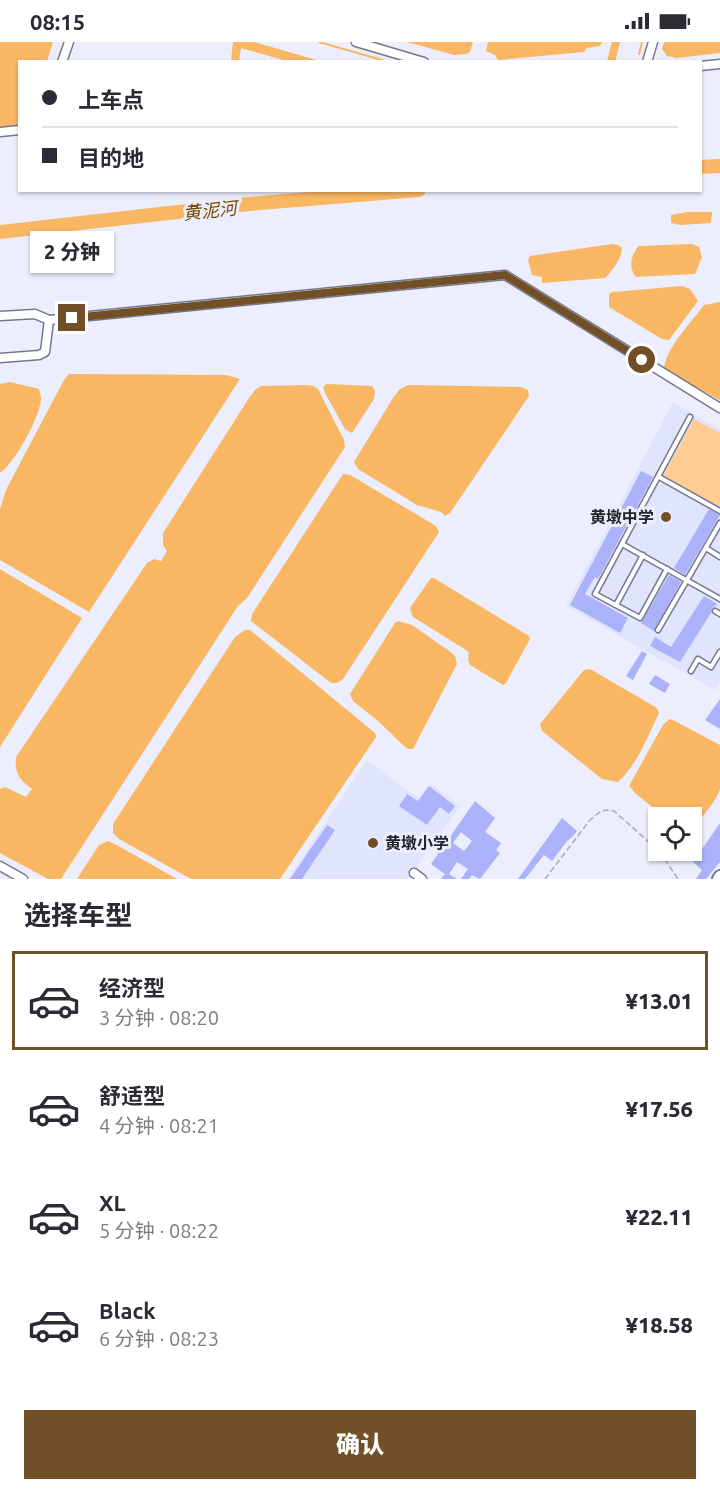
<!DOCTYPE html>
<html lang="zh">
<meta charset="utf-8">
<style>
:root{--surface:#fff;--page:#f2f2f3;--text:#2b2b33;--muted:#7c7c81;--line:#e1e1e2;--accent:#715027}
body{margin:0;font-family:Ubuntu,"Noto Sans SC",sans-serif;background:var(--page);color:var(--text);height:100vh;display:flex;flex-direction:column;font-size:22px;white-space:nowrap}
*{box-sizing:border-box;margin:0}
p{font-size:20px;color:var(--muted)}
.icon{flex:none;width:33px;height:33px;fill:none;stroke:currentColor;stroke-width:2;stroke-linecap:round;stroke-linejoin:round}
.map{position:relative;height:837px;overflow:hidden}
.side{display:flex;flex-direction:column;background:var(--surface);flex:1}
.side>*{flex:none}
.top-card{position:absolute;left:18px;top:18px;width:684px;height:132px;border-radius:0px;box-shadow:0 2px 4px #0004;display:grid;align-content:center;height:132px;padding:0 24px;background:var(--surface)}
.controls{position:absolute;left:648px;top:765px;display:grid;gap:12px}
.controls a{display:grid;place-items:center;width:54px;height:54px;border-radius:0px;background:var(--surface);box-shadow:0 2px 4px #0004;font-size:30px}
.end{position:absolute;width:27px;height:27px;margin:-14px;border:8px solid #715027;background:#fff;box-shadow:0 0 0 3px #fff}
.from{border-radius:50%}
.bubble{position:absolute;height:42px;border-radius:0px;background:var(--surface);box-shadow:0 2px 4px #0004;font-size:20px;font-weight:800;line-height:42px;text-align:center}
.top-card b{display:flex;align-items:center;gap:21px;height:57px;font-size:22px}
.top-card b+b{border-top:2px solid var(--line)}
.top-card i{width:15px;height:15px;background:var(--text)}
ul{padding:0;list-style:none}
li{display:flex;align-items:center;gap:18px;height:99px;margin:0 12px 9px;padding:0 12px;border:3px solid transparent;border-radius:0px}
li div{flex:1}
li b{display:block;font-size:22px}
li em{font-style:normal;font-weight:800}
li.on{border-color:var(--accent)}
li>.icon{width:54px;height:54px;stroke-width:1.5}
h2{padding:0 24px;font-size:27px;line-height:72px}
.cta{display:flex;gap:12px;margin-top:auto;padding:12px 24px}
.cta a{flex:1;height:69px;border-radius:0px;background:var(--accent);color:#fff;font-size:24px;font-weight:800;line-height:69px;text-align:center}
.status{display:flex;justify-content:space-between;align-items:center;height:42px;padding:0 30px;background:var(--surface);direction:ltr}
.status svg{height:16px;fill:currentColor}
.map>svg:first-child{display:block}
.built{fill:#e0e4fd}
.green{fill:#ffcd93}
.water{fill:#f9b663}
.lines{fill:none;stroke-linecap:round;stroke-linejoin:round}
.stream{stroke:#f9b663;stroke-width:2}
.canal{stroke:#f9b663;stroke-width:8}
.river{stroke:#f9b663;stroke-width:14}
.building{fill:#abb2f9;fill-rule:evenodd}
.lane-casing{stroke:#75788e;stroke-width:7}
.street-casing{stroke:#75788e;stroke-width:11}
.secondary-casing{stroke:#75788e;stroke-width:14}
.path{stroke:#a8aab7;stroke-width:1.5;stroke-dasharray:6 3;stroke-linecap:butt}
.lane{stroke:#fff;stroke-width:4}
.street{stroke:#fff;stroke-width:8}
.secondary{stroke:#fff;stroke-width:10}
.route{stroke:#715027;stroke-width:8}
.poi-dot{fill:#715027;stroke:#eceefd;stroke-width:2}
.labels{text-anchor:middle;stroke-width:6;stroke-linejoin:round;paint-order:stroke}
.poi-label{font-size:16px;font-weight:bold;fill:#23242d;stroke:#eceefd;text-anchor:end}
.water-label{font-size:18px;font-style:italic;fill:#744905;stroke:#eceefd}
</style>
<div class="status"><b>08:15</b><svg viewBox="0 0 49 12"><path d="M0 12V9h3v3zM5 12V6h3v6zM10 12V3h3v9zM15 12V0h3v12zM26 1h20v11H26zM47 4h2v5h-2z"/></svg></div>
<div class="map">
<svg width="720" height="837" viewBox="0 0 720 837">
<rect width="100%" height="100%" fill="#eceefd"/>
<g class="built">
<path d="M673 360 720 387V639L715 648 566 564Z"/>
<path d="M367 719 419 756 430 741 460 764 408 837H288Z"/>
</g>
<path class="green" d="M694 377 720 391V465L663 434Z"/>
<g class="water">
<path d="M0 0H53L47 19 20 20 19 85 0 86Z"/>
<path d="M233 0H254L320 19H287L241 6 239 19H231Z"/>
<path d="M407 0H473L470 10 466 12 454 13Z"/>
<path d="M488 0H602L600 4 587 6 584 10 498 18 495 13 486 9Z"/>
<path d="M664 0H720V11L677 16 667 14 662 7Z"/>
<path d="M687 170H712L711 181 680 183 671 181V173Z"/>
<path d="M612 202 618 203 622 206C622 216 612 229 605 236L542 241V235L532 233 528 218 530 214Z"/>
<path d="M692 202 699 205 702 215 695 232 636 235C628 226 631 212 639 204Z"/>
<path d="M682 244 690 247 698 259 669 298 662 297 609 265V252L613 250Z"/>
<path d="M720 260V358L664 328C665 306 692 280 704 263Z"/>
<path d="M69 332 226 333 240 337 89 570 0 518V467L6 448 64 338Z"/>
<path d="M10 340 39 347C39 349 41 354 41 356 41 374 14 422 0 431V342Z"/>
<path d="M327 342 372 344 375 349 374 357 352 391 345 387 325 351 323 345Z"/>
<path d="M307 343 313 344 318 347 344 398 345 405 247 556 238 564 61 837H48L0 811V747L5 745 26 755 32 747C20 738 14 731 16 715L147 521 154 517 161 519 167 509 163 503V491L249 356 255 348 261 344Z"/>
<path d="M408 343 520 345 528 348 529 354 450 471 445 474 441 470 417 463 358 427 354 420 393 356 399 348Z"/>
<path d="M343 432 350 433 436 484 439 490 343 637 337 641H331L251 579 252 572Z"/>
<path d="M0 527 82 576 0 705Z"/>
<path d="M431 536H434L529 594 530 597 506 641 503 643 470 623 468 618 469 611 466 608 413 575 410 566Z"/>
<path d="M398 579 412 583 452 611 455 614 457 622 413 707H408L403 703 378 679 353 659 350 652 395 581Z"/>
<path d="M245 588H250L375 691 376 695 280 837H191L119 797 113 791V782L235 595Z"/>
<path d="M590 627 657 666 659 671C648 694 637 723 618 740L602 737 542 689 540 682 584 628Z"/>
<path d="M669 677 673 678 720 703C720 717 720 734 720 746 718 757 701 778 692 783V776L665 775 636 752 629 744 663 683Z"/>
<path d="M108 799 115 802 177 837H77L99 803Z"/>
</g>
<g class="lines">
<g class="stream">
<path d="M319 0 389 20"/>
<path d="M639 12 642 0"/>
</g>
<path class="canal" d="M611 20 616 0"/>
<g class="river">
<path d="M700 125 720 124"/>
<path d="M0 190 249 162 419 148"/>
</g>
</g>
<g class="building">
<path d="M641 429 653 435 598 537 595 535 585 552 628 576 620 591 570 563Z"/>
<path d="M709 467 720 473 685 533 674 526Z"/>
<path d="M669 533 681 540 654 589 641 581Z"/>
<path d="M704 554 717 562 712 566 711 571 680 620 650 604 655 595 671 605Z"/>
<path d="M642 609 647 612 633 638 626 634Z"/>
<path d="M655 633 670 642 665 651 649 642Z"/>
<path d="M720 657V687L705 678Z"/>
<path d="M429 744 455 764 449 772 440 765 427 783 399 764 407 752 418 759Z"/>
<path d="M475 759 495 776 485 790 501 801 496 808 500 811 480 837 472 833 469 837H461L468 827 457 820 449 832 457 837H441L445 832 431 822ZM461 790 472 799 464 809 453 801Z"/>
<path d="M562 776 577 789 572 795 567 799 552 819 544 813 525 837H518Z"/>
<path d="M720 781V820L706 837H696L702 828 693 820Z"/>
<path d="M327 783 335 788 302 837H290Z"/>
</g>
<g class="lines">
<g class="lane-casing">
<g id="lane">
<path d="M659 435 720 469"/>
<path d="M622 502 720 557"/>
<path d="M706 506 720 515"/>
<path d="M667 527 640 576 595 552 690 375"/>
<path d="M616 563 643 513"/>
<path d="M715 569 720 572"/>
<path d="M658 588 720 481"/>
<path d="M691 629 698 617 711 625 720 610"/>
</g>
</g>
<g class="street-casing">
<g id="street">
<path d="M356 0 424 20"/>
<path d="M62 20 69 0"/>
<path d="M647 20 653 0"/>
<path d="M700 24 720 22"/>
<path d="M0 90 20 88"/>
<path d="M0 274 35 272 49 278"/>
<path d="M0 316 39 313 45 310 49 278 505 233 720 366"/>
<path d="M0 824 23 837"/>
<path d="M414 831 422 837"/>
</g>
</g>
<g class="secondary-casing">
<path id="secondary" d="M718 837 720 834"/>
</g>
<path class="path" d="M545 837 590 778C598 771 603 766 614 769L659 809 678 837"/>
<use href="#lane" class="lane"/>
<use href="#street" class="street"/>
<use href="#secondary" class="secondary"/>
</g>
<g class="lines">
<path class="route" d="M72 276 505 233 642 318"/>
</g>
<g class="poi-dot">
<circle cx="666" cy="475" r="6"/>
<circle cx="373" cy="801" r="6"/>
</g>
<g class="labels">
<g class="poi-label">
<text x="654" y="481">黄墩中学</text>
<text x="385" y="807" text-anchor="start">黄墩小学</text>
</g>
<g class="water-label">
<text transform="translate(210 169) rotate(-6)" y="6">黄泥河</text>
</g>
</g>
</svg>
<div class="controls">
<a><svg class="icon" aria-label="locate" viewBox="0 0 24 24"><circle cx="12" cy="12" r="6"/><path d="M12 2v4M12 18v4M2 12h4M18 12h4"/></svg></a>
</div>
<i class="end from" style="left:642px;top:318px"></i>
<i class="end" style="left:72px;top:276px"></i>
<div class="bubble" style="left:30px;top:189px;width:84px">2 分钟</div>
<div class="top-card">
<b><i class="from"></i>上车点</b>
<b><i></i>目的地</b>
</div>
</div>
<section class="side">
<h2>选择车型</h2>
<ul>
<li class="on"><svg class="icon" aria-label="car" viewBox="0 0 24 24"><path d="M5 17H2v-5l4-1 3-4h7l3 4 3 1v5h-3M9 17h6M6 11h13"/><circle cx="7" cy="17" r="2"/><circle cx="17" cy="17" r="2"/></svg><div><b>经济型</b><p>3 分钟 · 08:20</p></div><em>¥13.01</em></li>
<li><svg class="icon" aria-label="car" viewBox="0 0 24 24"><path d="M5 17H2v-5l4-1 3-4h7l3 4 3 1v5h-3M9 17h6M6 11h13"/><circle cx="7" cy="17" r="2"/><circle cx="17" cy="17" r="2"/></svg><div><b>舒适型</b><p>4 分钟 · 08:21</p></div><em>¥17.56</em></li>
<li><svg class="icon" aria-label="car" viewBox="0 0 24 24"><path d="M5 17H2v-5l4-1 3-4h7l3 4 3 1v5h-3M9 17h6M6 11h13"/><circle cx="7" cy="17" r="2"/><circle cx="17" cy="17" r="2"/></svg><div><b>XL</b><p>5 分钟 · 08:22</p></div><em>¥22.11</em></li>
<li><svg class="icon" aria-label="car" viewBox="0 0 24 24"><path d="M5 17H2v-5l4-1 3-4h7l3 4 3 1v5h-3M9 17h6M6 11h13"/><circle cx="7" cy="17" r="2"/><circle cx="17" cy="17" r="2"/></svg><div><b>Black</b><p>6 分钟 · 08:23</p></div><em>¥18.58</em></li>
</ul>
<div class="cta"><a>确认</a></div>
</section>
